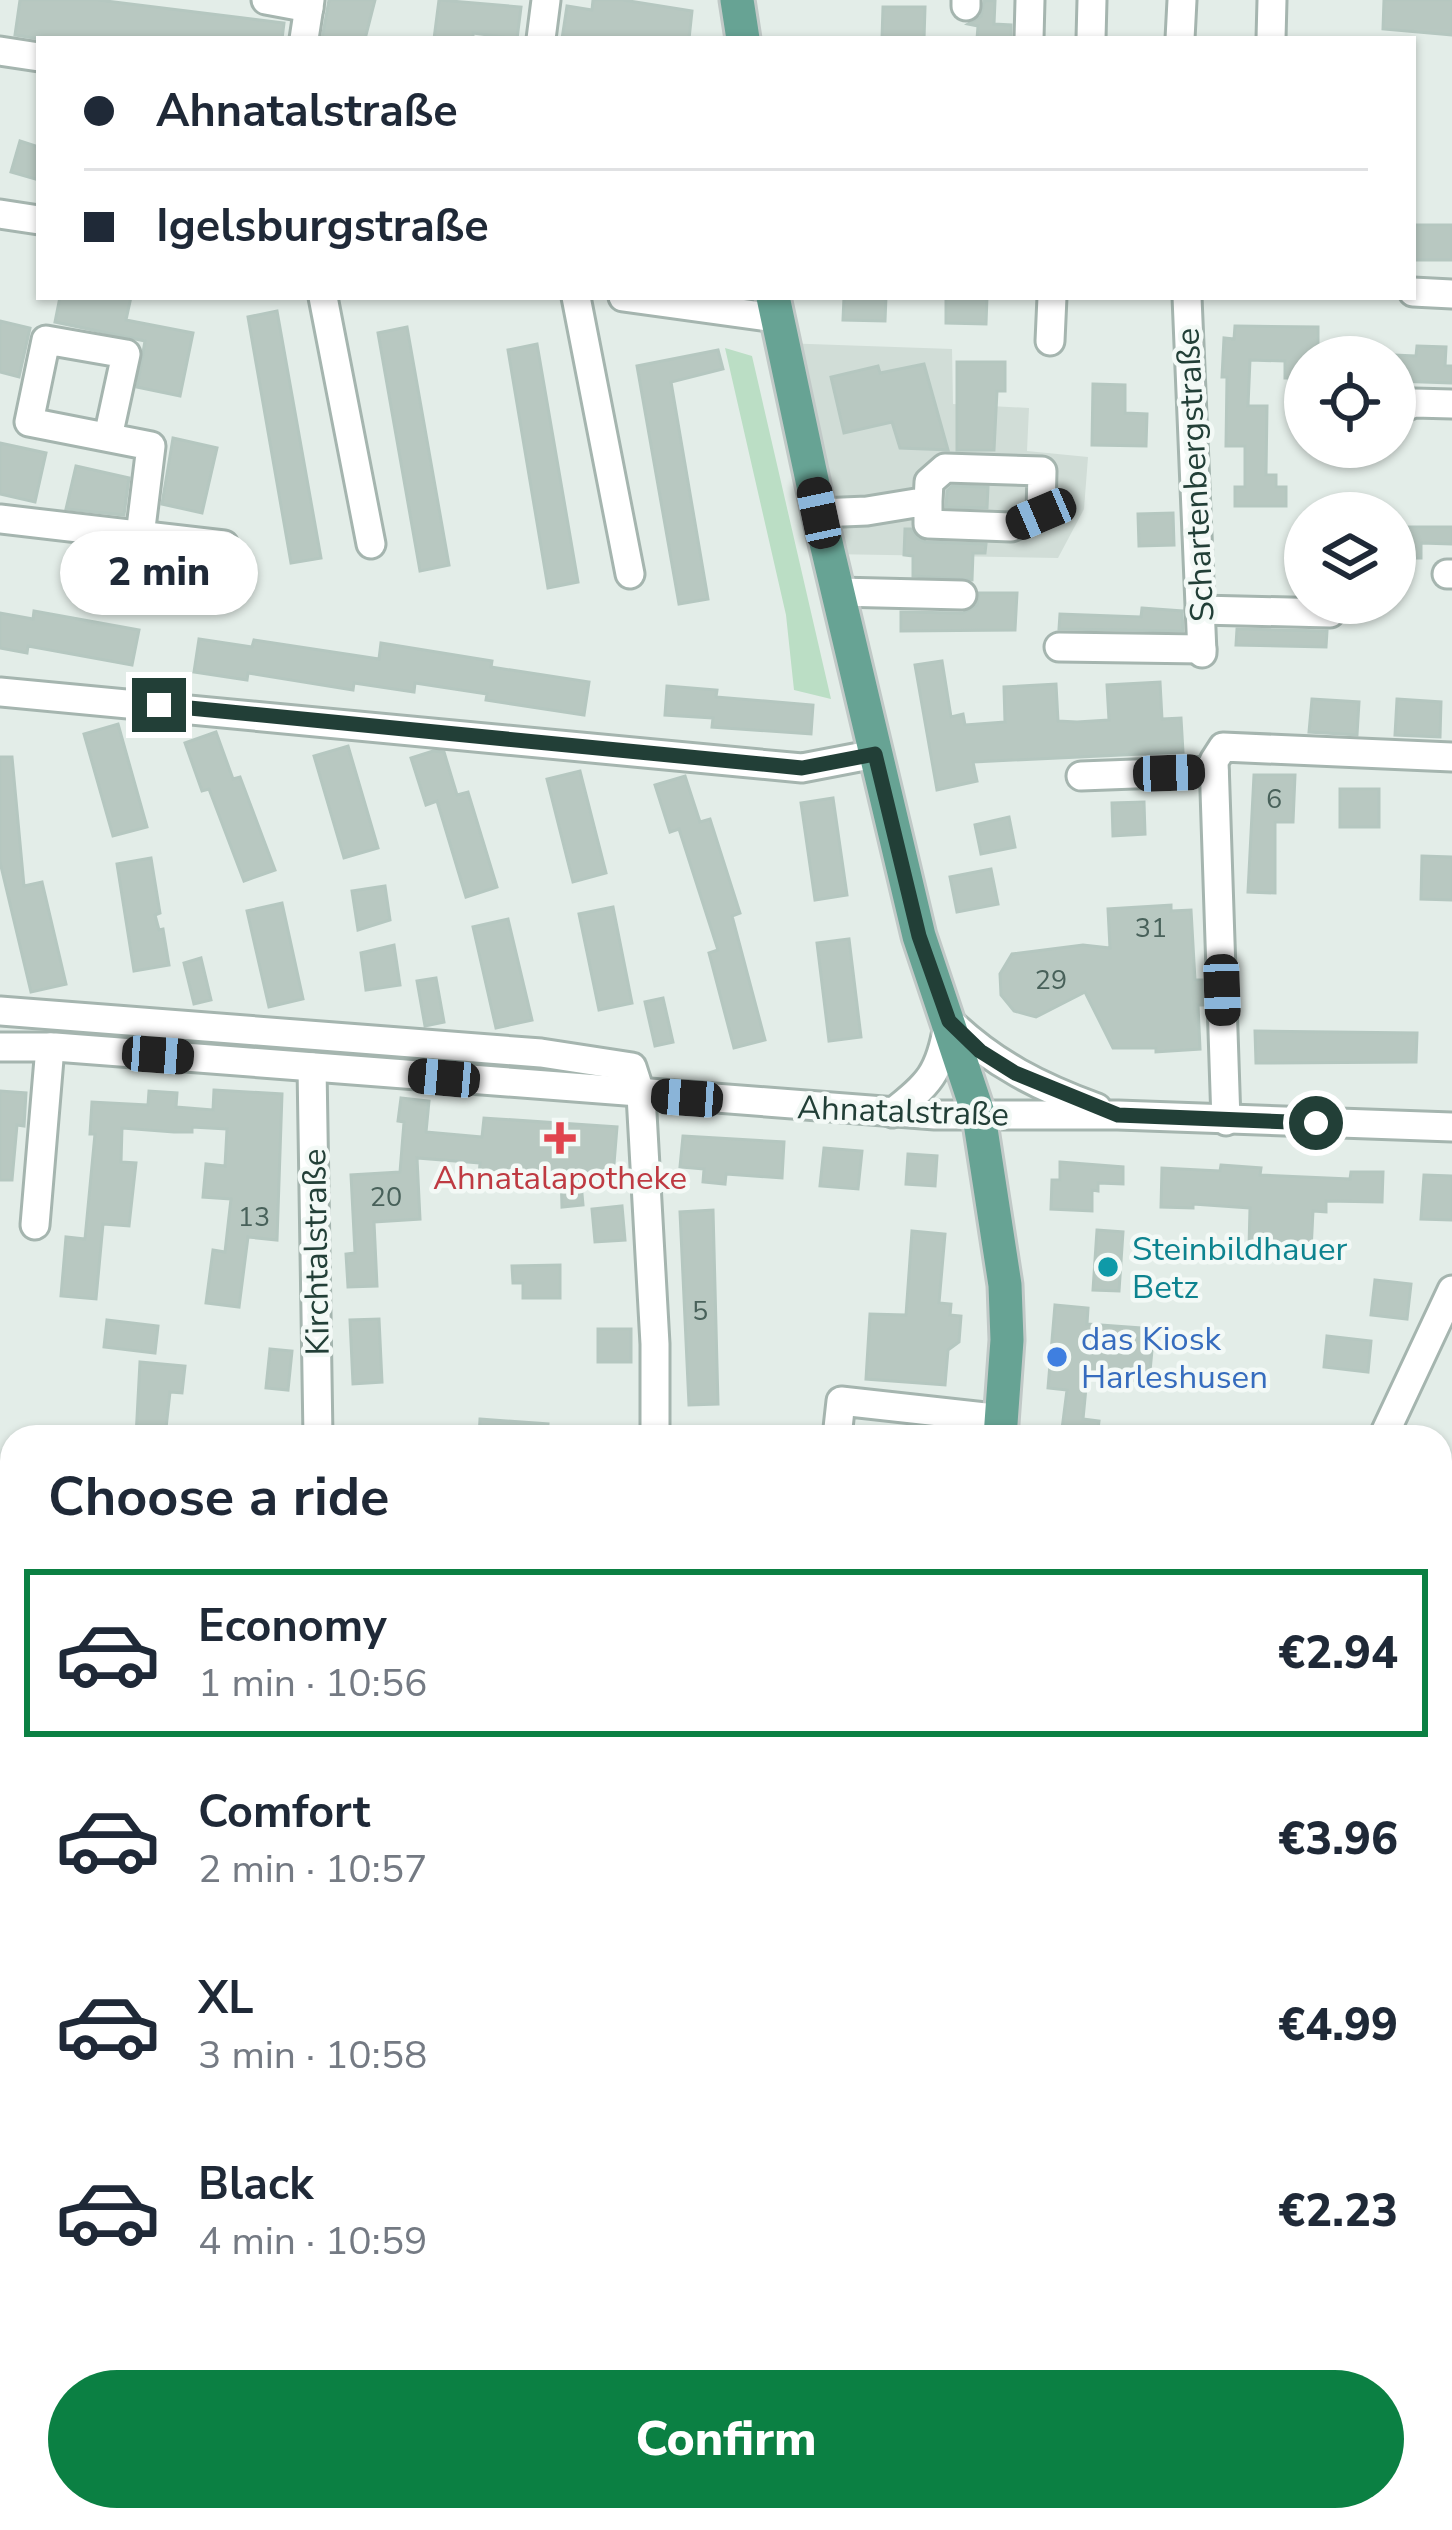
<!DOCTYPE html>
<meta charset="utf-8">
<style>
:root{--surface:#fff;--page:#f6f6f7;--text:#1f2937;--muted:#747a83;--line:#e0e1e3;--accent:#0b8043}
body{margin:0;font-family:"Nunito Sans",sans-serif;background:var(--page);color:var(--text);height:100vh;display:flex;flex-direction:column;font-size:45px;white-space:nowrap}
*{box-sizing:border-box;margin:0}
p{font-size:39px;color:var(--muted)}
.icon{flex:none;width:66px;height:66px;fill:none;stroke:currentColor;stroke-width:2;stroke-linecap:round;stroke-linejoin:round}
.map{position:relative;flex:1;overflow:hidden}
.details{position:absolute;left:0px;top:1425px;width:1452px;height:1107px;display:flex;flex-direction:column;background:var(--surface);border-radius:36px 36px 0 0;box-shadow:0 3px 9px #0004}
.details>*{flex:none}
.guide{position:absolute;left:36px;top:36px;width:1380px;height:264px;border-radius:0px;box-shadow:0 3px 9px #0004;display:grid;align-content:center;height:264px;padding:0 48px;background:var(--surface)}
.fabs{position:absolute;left:1284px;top:336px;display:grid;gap:24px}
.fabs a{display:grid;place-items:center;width:132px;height:132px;border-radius:50%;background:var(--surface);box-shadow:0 3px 9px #0004;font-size:60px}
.end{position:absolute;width:54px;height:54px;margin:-27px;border:15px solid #223f37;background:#fff;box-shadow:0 0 0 6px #fff}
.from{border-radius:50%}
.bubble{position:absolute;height:84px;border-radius:42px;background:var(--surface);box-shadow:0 3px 9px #0004;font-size:39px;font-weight:800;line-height:84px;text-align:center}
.car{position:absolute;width:36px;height:72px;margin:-36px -18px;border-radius:15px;box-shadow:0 0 9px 3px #0007;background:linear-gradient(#222 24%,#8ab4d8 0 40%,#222 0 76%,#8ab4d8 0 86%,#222 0)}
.guide b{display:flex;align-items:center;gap:42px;height:114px;font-size:45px}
.guide b+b{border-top:3px solid var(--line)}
.guide i{width:30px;height:30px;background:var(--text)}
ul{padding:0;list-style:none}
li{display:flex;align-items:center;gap:36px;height:168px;margin:0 24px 18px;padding:0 24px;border:6px solid transparent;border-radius:0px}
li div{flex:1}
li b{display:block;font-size:45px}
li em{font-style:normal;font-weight:800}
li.current{border-color:var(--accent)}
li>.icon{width:108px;height:108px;stroke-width:1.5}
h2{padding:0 48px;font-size:54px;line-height:144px}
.action{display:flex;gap:24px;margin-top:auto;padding:24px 48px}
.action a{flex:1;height:138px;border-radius:72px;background:var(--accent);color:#fff;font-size:48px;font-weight:800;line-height:138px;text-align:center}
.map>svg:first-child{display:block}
.built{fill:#d1ddd7}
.green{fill:#bbdec5}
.building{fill:#b8c8c1;stroke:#b5c7c0;stroke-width:3}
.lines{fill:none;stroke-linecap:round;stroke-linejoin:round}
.minor-casing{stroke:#a5b5af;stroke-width:33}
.major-casing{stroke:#c1c9c7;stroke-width:39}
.minor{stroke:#fff;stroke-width:27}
.major{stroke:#67a394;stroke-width:33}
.route{stroke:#223f37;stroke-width:15}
.health-dot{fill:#e0444e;stroke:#f3f9f6;stroke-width:4.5}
.culture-dot{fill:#0f9aa8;stroke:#f3f9f6;stroke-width:4.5}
.shop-dot{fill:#3f7fe0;stroke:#f3f9f6;stroke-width:4.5}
.labels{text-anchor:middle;stroke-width:9;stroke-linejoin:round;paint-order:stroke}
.number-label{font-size:27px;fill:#48615a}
.street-label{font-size:33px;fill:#223f37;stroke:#f3f9f6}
.health-label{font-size:33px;fill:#be3a42;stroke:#f3f9f6}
.culture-label{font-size:33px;fill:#0d838f;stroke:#f3f9f6;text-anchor:start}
.shop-label{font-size:33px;fill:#366cbe;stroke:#f3f9f6;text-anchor:start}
</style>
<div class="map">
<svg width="1452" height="2530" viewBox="0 0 1452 2530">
<rect width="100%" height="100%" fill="#e3ede8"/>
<path class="built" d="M781 343 952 349 953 404 1029 408 1027 451 1088 457 1084 509 1058 558 829 554Z"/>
<path class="green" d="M725 348 752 356 831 699 794 690 786 615Z"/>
<g class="building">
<path d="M20 0H98L284 23 282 39H40L15 35Z"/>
<path d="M329 0H375L365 39H322Z"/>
<path d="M439 0 521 7 517 39 473 33V39H434Z"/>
<path d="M593 0H623L692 11 689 39H562L567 6 592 10Z"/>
<path d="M1384 0H1452V35L1383 29Z"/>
<path d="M984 1H995L994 24 1011 25V39H977L978 26 968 24 981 16Z"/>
<path d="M883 7H925L924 39H882Z"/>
<path d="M20 141 39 147V180L11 172Z"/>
<rect x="1413" y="225" width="39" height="35"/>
<path d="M60 297H131L126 320 193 333 180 396 137 387 145 341 55 322Z"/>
<path d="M844 297H886L885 321 843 320Z"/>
<path d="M946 297H987L986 324 946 323Z"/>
<path d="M277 311 321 558 291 563 248 317Z"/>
<path d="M0 321 30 328 19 377 0 372Z"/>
<path d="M1235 326 1318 327V357H1305V378H1285V361L1250 360 1248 406H1267L1266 475H1276V487H1286V506H1235V487H1245V446H1226L1227 377H1222L1224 338 1234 339Z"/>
<path d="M407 327 449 565 420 571 378 333Z"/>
<path d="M537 344 578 582 548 588 508 350Z"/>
<path d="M1417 346 1446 347 1445 366H1452V383L1395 381V355L1416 356Z"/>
<path d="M718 350 723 369 671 382 708 599 679 604 637 366Z"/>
<path d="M957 362H1005V391H997L994 450H957Z"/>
<path d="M924 364 948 450 900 448 892 422 844 433 831 377 878 366 880 373Z"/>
<path d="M1093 384 1125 385V413L1147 414 1146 446 1092 445Z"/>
<path d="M173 438 217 448 202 513 162 504Z"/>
<path d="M0 443 46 453 35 502 0 494Z"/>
<path d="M76 466 129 478 124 515 66 509Z"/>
<path d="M952 486 988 487 987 508 946 507 947 491Z"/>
<path d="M1173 513 1174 545 1139 546 1138 514Z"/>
<path d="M1395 527H1452V544L1421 543V558H1395Z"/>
<path d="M905 529H911L918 539 926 542 986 544 985 553H973L972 580 913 576V556L904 555Z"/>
<path d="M979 593H1017L1015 630 901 631V612L963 613 977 605Z"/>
<path d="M1142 608 1182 611 1183 631 1059 629 1060 614 1141 617Z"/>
<path d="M34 611 139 630 132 665 28 646 27 653 0 648V613L33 619Z"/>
<path d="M1237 629 1327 631 1326 647 1236 645Z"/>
<path d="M199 639 252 647 254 640 379 659 381 643 492 661 491 667 589 682 584 715 486 700 487 694 415 683 414 692 354 683 353 690 248 673 247 680 194 672Z"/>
<path d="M942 661 951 717 963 714 965 725 1005 722 1004 687 1056 684 1058 721 1077 722 1109 720 1107 685 1160 682 1162 719 1181 718 1183 752 973 762 977 781 937 790 915 665Z"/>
<path d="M667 686 717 690 716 697 813 705 811 734 712 727 713 718 665 715Z"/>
<path d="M1312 699 1359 702 1357 735 1309 732Z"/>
<path d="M1397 699 1441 702 1440 737 1395 735Z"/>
<path d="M118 724 147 827 113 836 84 734Z"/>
<path d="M216 732 233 779 240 777 275 870 244 881 209 789 202 791 185 743Z"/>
<path d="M348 746 378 848 344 858 314 756Z"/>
<path d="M433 751 444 752 457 795 468 792 497 887 466 897 437 801 426 805 411 758Z"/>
<path d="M0 757H12L24 886 42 882 66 984 31 992 0 862Z"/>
<path d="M580 771 606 873 573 882 547 779Z"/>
<path d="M1254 775H1295L1293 822H1275V893L1248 892Z"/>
<path d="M685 776 700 822 710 819 740 913 732 916 765 1040 734 1048 709 953 718 950 679 829 670 832 655 785Z"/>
<rect x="1340" y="789" width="39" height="38"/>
<path d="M833 798 847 895 815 900 801 803Z"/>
<path d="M1144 802 1145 834 1113 836 1112 803Z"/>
<path d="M1009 817 1015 847 981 854 975 825Z"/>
<path d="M1422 856 1452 857V900L1421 899Z"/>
<path d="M151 858 160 913 155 915 159 930 163 929 169 965 134 971 117 864Z"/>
<path d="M991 869 998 904 957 912 950 877Z"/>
<path d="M385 886 390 920 358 930 352 891Z"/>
<path d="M282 903 303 999 269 1007 247 911Z"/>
<path d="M1171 905V911L1191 910 1195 980H1202L1203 1005H1198L1200 1049 1156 1052V1048H1113L1085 992 1036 1017 1014 1011 1001 995 1000 974 1012 954 1083 945 1110 948 1108 909Z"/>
<path d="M613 907 632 1003 599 1010 579 914Z"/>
<path d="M508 919 532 1020 496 1028 473 927Z"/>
<path d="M849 939 861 1037 829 1041 817 943Z"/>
<path d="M394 945 400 985 366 990 361 953Z"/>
<path d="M201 958 211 1000 194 1004 184 963Z"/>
<path d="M436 978 444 1022 425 1026 417 981Z"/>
<path d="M663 998 673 1042 655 1046 645 1002Z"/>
<path d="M1255 1031 1417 1033 1416 1062 1256 1063Z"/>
<path d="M214 1090 282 1094 277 1240 248 1237 239 1307 206 1303 213 1250 225 1252 231 1199 203 1197 206 1164 225 1166 227 1129 192 1127V1132H174L122 1128 121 1162 136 1163 129 1226 103 1224 96 1299 61 1296 66 1237 85 1239 95 1134H90L92 1102 148 1105 149 1091 177 1093 176 1107 213 1110Z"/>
<path d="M0 1091 26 1093 24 1126 17 1125 12 1180H0Z"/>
<path d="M401 1098 429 1101 426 1132 482 1137 484 1118 617 1127 613 1176 580 1173 583 1205 562 1207 561 1174 516 1171 515 1179 479 1176 480 1163 417 1158 420 1219 374 1222 377 1286 348 1287 346 1254 355 1253 351 1175 400 1172 404 1122 398 1121Z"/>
<path d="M683 1136 784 1142 782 1178 726 1174 725 1184 703 1182 704 1169 680 1167Z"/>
<path d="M824 1148 862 1151 858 1189 820 1186Z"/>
<path d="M908 1154 937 1156 935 1186 906 1184Z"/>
<path d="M1060 1162 1123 1167V1184L1098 1183V1191L1092 1190V1211L1051 1209 1052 1180H1060Z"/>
<path d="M1221 1165 1261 1168 1260 1175 1350 1179 1351 1172H1383L1382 1202 1326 1201V1212L1313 1211 1311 1251 1249 1248 1250 1208 1193 1204V1208L1161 1207 1162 1168 1220 1171Z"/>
<path d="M1424 1175 1452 1176V1220L1421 1219Z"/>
<path d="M622 1206 625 1240 595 1242 592 1209Z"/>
<path d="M713 1210 718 1404 689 1405 680 1212Z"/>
<path d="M1097 1230 1123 1232 1119 1291 1093 1290Z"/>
<path d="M912 1231 945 1234 939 1303 951 1304 950 1315 961 1316 959 1342 948 1350 945 1385 866 1379 870 1314 906 1315Z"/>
<path d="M560 1265V1298H523V1283H513L512 1266Z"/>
<path d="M1375 1280 1411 1284 1407 1319 1371 1315Z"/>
<path d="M1055 1305 1088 1308 1087 1324 1154 1329 1149 1382 1087 1377 1083 1419 1099 1421 1097 1437H1061L1067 1390 1048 1388Z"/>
<path d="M379 1319 382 1382 353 1384 350 1320Z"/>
<path d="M107 1320 158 1326 155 1353 104 1347Z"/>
<rect x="598" y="1329" width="33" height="33"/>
<path d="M1327 1336 1371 1341 1368 1372 1324 1367Z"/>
<path d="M270 1349 292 1351 288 1390 266 1388Z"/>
<path d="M140 1362 185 1366 182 1393 170 1392 165 1437H136Z"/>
<path d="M480 1419 548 1424 547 1437H479Z"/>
</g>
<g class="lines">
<g class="minor-casing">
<g id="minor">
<path d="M266 0 309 8"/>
<path d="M966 6V0"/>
<path d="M304 39 310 0"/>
<path d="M541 39 546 0"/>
<path d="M1029 39 1030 0"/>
<path d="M1091 39 1092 0"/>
<path d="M1180 39 1182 0"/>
<path d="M1271 39 1272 0"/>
<path d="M0 51 39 57"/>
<path d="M0 214 39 220"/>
<path d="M1413 292 1452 294"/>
<path d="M323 297 371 544"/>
<path d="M576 297 630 574"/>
<path d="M623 297 776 318"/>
<path d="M1187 297 1202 653"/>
<path d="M1050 341 1052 297"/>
<path d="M1395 411 1414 403 1452 404"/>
<path d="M108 437 126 354 46 340 29 422 151 446 140 536"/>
<path d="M819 513 867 511 928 501V524L1011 527 1041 514 1042 471 945 468 929 482 928 501"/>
<path d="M0 519 224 545"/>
<path d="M1447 574H1452"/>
<path d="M838 592 962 595"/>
<path d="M1200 610 1330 613"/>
<path d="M1059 647 1202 649"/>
<path d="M0 692 802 768 875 754"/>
<path d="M1081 776 1214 771"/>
<path d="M0 1011 541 1053 632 1067 641 1095 655 1344V1437"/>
<path d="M949 1021C993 1064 1040 1087 1097 1108"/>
<path d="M0 1047H55L935 1115H1118L1452 1127"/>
<path d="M312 1067 318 1437"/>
<path d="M892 1113C929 1084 940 1073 948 1025"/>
<path d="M1226 1121 1214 761 1223 747 1452 757"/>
<path d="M35 1225 50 1047"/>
<path d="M837 1437 841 1401 1003 1419"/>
<path d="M1383 1437 1452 1290"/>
<path d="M0 1845 12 1846"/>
<path d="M0 2099 12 2101"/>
<path d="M1440 2312 1452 2263"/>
<path d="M0 2461 12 2462"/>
<path d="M1292 2520 1294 2530"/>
<path d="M52 2529 53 2520"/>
<path d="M189 2530 191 2520"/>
<path d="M587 2530 588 2520"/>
<path d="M861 2530 862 2520"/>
<path d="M1172 2530 1173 2520"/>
</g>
</g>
<g class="major-casing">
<g id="major">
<path d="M737 0 743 39"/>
<path d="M773 297 819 513 919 936 979 1116 1005 1285 1007 1340 1000 1437"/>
<path d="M0 1515 12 1524"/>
<path d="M1440 2325 1452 2334"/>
<path d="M1440 2466 1452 2507"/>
</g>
</g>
<use href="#minor" class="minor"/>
<use href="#major" class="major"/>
</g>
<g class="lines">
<path class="route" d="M159 705 802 768 875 754 919 936 949 1021 980 1051 1015 1073 1118 1115 1316 1123"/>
</g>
<path class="health-dot" d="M554 1120h12v12h12v12h-12v12h-12v-12h-12v-12h12z"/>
<circle class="culture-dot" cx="1108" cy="1267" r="12"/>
<circle class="shop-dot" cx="1057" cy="1357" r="12"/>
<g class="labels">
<g class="number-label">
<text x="1274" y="808">6</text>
<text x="1151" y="937">31</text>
<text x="1051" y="989">29</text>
<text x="386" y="1206">20</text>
<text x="254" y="1226">13</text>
<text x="700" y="1320">5</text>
</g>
<g class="street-label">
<text transform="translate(1194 475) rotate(-93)" y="12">Schartenbergstraße</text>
<text transform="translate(903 1110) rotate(2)" y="12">Ahnatalstraße</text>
<text transform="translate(315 1252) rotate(-91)" y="12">Kirchtalstraße</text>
</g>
<g class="health-label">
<text x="560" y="1189">Ahnatalapotheke</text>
</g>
<g class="culture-label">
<text x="1132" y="1260">Steinbildhauer<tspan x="1132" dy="38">Betz</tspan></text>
</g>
<g class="shop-label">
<text x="1081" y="1350">das Kiosk<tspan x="1081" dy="38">Harleshusen</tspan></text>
</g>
</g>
</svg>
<div class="fabs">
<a><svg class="icon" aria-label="locate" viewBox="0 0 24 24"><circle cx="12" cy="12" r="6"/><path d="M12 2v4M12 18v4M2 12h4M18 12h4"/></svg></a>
<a><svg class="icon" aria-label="layers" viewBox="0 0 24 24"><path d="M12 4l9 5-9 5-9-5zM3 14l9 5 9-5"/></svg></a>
</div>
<i class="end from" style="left:1316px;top:1123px"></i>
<i class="end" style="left:159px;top:705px"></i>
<div class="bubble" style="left:60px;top:531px;width:198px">2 min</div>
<i class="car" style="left:819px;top:513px;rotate:348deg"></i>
<i class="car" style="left:1041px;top:514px;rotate:247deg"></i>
<i class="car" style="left:1169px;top:773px;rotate:88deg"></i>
<i class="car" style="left:1222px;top:990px;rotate:178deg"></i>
<i class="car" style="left:158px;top:1055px;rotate:94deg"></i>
<i class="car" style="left:444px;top:1078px;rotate:275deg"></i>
<i class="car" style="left:687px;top:1098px;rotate:274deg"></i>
<div class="guide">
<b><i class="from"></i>Ahnatalstraße</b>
<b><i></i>Igelsburgstraße</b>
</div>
<section class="details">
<h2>Choose a ride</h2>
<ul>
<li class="current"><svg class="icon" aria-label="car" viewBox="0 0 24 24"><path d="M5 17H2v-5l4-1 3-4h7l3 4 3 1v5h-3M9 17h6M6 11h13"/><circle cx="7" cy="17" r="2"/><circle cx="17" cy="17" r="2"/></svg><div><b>Economy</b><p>1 min · 10:56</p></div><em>€2.94</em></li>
<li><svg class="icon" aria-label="car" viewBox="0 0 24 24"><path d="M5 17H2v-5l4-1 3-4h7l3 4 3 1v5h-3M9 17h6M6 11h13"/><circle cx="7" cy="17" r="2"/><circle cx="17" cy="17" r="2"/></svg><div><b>Comfort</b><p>2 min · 10:57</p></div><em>€3.96</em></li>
<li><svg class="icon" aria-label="car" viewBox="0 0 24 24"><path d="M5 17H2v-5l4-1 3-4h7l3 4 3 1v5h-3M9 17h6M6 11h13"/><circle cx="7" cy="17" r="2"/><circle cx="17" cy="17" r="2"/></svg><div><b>XL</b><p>3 min · 10:58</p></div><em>€4.99</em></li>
<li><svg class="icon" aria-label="car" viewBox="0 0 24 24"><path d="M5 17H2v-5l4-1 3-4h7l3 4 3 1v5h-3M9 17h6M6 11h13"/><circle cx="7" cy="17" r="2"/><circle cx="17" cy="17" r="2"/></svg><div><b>Black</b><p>4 min · 10:59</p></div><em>€2.23</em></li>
</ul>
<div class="action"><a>Confirm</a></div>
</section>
</div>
